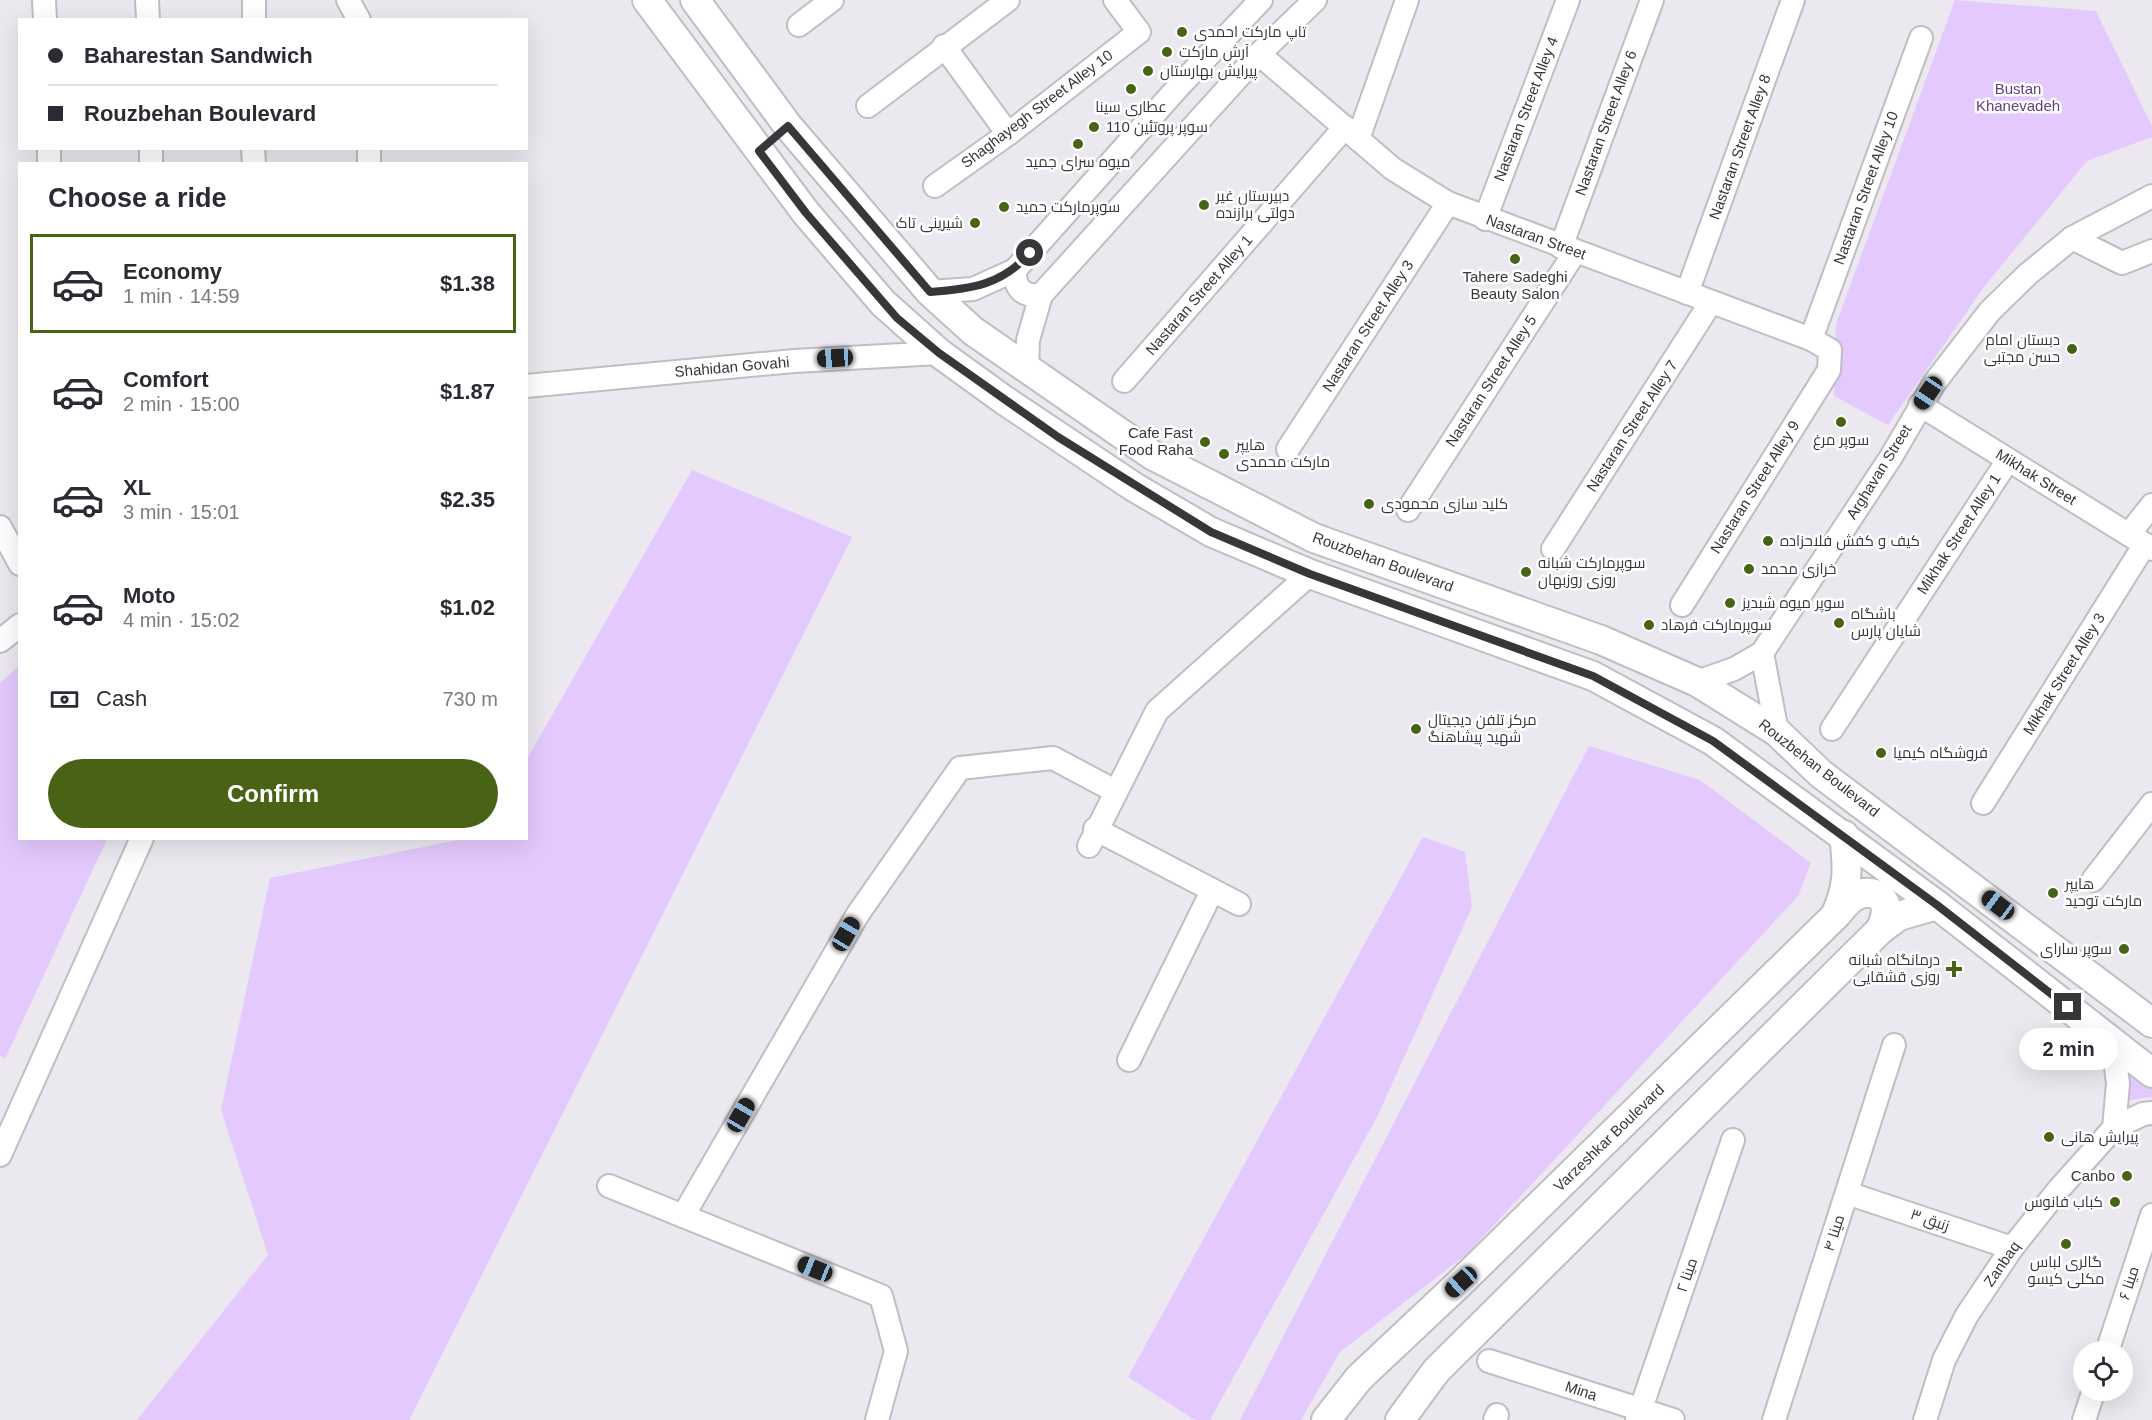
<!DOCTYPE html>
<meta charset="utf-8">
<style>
:root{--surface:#fff;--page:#f7f7f7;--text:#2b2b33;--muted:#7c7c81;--line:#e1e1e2;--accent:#486315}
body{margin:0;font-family:Helvetica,Cairo,sans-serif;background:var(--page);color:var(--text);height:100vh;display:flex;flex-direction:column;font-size:22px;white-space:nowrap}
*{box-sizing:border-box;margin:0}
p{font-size:20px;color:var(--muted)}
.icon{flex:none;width:33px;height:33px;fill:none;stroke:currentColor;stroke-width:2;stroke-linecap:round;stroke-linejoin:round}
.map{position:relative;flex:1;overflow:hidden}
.details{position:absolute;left:18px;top:162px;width:510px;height:678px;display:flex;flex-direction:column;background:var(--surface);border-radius:0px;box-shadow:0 6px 24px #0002}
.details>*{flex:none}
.top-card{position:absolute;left:18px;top:18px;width:510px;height:132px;border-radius:0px;box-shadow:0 6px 24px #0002;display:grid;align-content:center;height:132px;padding:0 30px;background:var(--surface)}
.tools{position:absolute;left:2073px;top:1341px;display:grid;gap:12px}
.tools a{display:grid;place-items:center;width:60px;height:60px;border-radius:50%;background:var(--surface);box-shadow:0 6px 24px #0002;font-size:30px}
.end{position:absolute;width:27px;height:27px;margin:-14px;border:8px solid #373638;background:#fff;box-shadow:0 0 0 3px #fff}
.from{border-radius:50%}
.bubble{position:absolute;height:42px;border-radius:21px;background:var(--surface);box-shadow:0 6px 24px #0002;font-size:20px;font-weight:600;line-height:42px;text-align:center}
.car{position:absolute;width:18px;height:36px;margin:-18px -9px;border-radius:8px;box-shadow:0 0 4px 2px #0007;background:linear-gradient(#222 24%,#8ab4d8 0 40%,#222 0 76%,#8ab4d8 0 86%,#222 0)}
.top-card b{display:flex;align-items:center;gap:21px;height:57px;font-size:22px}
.top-card b+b{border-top:2px solid var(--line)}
.top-card i{width:15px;height:15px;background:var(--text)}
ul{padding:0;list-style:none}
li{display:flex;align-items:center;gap:18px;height:99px;margin:0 12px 9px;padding:0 18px;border:3px solid transparent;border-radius:0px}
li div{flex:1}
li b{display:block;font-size:22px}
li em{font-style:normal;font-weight:600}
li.on{border-color:var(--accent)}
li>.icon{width:54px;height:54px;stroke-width:1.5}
h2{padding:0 30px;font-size:27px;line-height:72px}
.pay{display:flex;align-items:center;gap:15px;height:66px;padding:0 30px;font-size:22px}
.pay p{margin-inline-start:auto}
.button{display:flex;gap:12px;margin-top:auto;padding:12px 30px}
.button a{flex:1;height:69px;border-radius:36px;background:var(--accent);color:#fff;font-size:24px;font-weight:600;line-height:69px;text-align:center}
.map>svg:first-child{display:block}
.green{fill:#e3c9fd}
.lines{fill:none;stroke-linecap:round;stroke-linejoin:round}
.minor-casing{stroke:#c0bdc3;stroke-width:26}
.major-casing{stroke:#c0bdc3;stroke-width:32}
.minor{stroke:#fff;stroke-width:22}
.major{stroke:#fff;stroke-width:28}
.route{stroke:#373638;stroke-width:8}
.poi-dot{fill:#486315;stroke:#fff;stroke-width:2}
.labels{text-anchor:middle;stroke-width:5;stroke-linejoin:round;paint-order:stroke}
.poi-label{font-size:15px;fill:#373638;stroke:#fff;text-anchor:start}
.park-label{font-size:15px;fill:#633f81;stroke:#fff}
.street-label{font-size:15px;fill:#373638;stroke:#fff}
</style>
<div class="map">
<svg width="2152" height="1420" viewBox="0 0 2152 1420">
<rect width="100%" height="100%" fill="#ebe8ef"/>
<g class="green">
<path d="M1955 0 2096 11 2152 126V137L2087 161 1984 287 1888 425 1834 396 1836 324Z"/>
<path d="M692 470 852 537 409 1420H137L268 1255 221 1110 270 878 463 839 526 838 527 759Z"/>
<path d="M19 666 20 838 107 839 5 1059 0 1056V683Z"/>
<path d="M1589 746 1700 780 1811 863 1798 896 1468 1253 1340 1352 1301 1420H1240Z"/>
<path d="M1423 837 1465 852 1472 907 1377 1117 1210 1420H1195L1128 1377Z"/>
<path d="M2129 1064 2152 1080V1097L2129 1100Z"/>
</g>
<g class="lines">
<g class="minor-casing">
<g id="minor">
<path d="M44 0 45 20"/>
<path d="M147 0 148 20"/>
<path d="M348 0 359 20"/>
<path d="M254 20V0"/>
<path d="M799 25 832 0"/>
<path d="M944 46 1008 134"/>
<path d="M1259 54 1393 169 1448 203 1811 339 1830 350 1829 370 1682 605"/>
<path d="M868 106 1008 0"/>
<path d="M1358 139 1407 0"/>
<path d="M49 148V164"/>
<path d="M151 148V164"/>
<path d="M253 148 254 164"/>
<path d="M369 164V148"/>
<path d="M935 186 1008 134 1139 32 1115 0"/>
<path d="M1485 219 1568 0"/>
<path d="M2072 238 2122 263 2152 251"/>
<path d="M1561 247 1652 0"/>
<path d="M1015 270C1014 288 1023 297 1041 295"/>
<path d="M930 292 973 289 1015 270 1181 84 1261 0"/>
<path d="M1687 293 1793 0"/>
<path d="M1811 339 1921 38"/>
<path d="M1027 369 1028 340 1041 295 1259 54 1315 0"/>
<path d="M1124 381 1345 127"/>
<path d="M526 386 794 361 939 353"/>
<path d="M1920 405 2152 549"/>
<path d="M1288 449 1448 203"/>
<path d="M1408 510 1575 252"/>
<path d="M0 527 20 564"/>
<path d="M2129 534 2152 505"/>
<path d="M1553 549 1711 302"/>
<path d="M0 641 20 625"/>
<path d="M1762 653 1777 732"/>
<path d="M1697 682 1734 669 1762 653 1891 457 1935 382 1990 311 2028 274 2072 238 2152 196"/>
<path d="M1832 729 2008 460"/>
<path d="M1983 803 2145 544"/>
<path d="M1095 829 1239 904"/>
<path d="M1089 846 1157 711 1310 574"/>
<path d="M2093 880 2152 804"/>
<path d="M2113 1042 2118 1084 2114 1128"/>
<path d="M1129 1060 1212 891"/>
<path d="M0 1155 142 838"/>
<path d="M609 1186 881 1296 896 1351 877 1420"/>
<path d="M1847 1193 2012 1248"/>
<path d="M683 1216 858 914 960 768 1053 758 1115 791"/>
<path d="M2107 1352 2152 1215"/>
<path d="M1489 1361 1673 1420"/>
<path d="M1495 1420 1497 1415"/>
<path d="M1637 1420 1733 1140"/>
<path d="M1774 1420 1894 1045"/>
<path d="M1925 1420 1944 1360 1967 1315 2012 1248 2059 1189 2114 1128 2143 1114 2152 1113"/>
<path d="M2084 1420 2094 1390"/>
</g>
</g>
<g class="major-casing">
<g id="major">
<path d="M647 0 806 213 883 303 939 353 1004 400 1134 487 1211 532 1310 574 1593 676 1713 741 1937 905 2152 1073"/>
<path d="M695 0 788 126 930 292 973 331 1152 455 1314 538 1601 640 1697 682 1777 732 1821 774 2152 1023"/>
<path d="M1836 915C1848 901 1856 889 1876 894 1891 903 1886 916 1881 929"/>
<path d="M1326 1420 1359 1378 1461 1282 1835 916C1849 886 1848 868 1844 835"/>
<path d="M1400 1420 1436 1371 1881 929 1899 916 1937 905"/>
</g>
</g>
<use href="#minor" class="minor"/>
<use href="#major" class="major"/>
</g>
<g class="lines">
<path class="route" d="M1030 253C1002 285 971 289 930 292L788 126 759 151 806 213 897 318 939 353 1058 437 1211 532 1310 574 1593 676 1713 741 1937 905 2068 1007"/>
</g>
<g class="poi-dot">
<circle cx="1182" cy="32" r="6"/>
<circle cx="1167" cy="52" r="6"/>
<circle cx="1148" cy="71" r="6"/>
<circle cx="1131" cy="89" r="6"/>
<circle cx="1094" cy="127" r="6"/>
<circle cx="1078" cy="144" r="6"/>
<circle cx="1204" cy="205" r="6"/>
<circle cx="1004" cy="207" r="6"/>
<circle cx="975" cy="223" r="6"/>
<circle cx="1515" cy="259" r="6"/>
<circle cx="2072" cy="349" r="6"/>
<circle cx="1841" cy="422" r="6"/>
<circle cx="1205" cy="442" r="6"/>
<circle cx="1224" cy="454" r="6"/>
<circle cx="1369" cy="504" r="6"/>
<circle cx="1768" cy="541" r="6"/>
<circle cx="1749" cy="569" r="6"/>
<circle cx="1526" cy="572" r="6"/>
<circle cx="1730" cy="603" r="6"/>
<circle cx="1839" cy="623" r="6"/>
<circle cx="1649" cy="625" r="6"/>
<circle cx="1416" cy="729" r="6"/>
<circle cx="1881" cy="753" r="6"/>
<circle cx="2053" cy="893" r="6"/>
<circle cx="2124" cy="949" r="6"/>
<path d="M1951 960h6v6h6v6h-6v6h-6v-6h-6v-6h6z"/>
<circle cx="2049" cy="1137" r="6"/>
<circle cx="2127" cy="1176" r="6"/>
<circle cx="2115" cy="1202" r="6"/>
<circle cx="2066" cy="1244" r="6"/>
</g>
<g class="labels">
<g class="poi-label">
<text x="1194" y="37">تاپ مارکت احمدی</text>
<text x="1179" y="57">آرش مارکت</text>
<text x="1160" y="76">پیرایش بهارستان</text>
<text x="1131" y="112" text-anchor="middle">عطاری سینا</text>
<text x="1106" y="132">سوپر پروتئین 110</text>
<text x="1078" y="167" text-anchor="middle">میوه سرای جمید</text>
<text x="1216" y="201">دبیرستان غیر<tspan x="1216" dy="17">دولتی برازنده</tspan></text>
<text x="1016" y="212">سوپرمارکت حمید</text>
<text x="963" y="228" text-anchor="end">شیرینی تاک</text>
<text x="1515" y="282" text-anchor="middle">Tahere Sadeghi<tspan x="1515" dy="17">Beauty Salon</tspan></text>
<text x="2060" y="345" text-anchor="end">دبستان امام<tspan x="2060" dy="17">حسن مجتبی</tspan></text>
<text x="1193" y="438" text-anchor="end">Cafe Fast<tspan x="1193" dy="17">Food Raha</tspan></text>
<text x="1841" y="445" text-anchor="middle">سوپر مرغ</text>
<text x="1236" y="450">هایپر<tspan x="1236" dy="17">مارکت محمدی</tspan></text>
<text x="1381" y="509">کلید سازی محمودی</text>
<text x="1780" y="546">کیف و کفش فلاحزاده</text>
<text x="1538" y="568">سوپرمارکت شبانه<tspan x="1538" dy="17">روزی روزبهان</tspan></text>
<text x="1761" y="574">خرازی محمد</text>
<text x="1742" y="608">سوپر میوه شبدیز</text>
<text x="1851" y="619">باشگاه<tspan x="1851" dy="17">شایان پارس</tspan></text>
<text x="1661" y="630">سوپرمارکت فرهاد</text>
<text x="1428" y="725">مرکز تلفن دیجیتال<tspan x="1428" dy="17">شهید پیشاهنگ</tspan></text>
<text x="1893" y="758">فروشگاه کیمیا</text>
<text x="2065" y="889">هایپر<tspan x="2065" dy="17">مارکت توحید</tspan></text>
<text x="2112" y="954" text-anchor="end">سوپر سارای</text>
<text x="1940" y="965" text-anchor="end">درمانگاه شبانه<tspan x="1940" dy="17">روزی قشقایی</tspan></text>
<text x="2061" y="1142">پیرایش هانی</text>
<text x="2115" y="1181" text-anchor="end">Canbo</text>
<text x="2103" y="1207" text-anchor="end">کباب فانوس</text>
<text x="2066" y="1267" text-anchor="middle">گالری لباس<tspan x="2066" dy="17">مکلی کیسو</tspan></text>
</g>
<g class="park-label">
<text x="2018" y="94">Bustan<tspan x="2018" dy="17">Khanevadeh</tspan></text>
</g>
<g class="street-label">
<text transform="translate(1037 109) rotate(-37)" y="5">Shaghayegh Street Alley 10</text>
<text transform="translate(1526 109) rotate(-69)" y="5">Nastaran Street Alley 4</text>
<text transform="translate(1606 123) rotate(-70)" y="5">Nastaran Street Alley 6</text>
<text transform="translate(1740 147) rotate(-70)" y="5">Nastaran Street Alley 8</text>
<text transform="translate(1866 188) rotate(-70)" y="5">Nastaran Street Alley 10</text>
<text transform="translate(1536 237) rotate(20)" y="5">Nastaran Street</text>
<text transform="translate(1199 295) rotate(-49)" y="5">Nastaran Street Alley 1</text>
<text transform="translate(1368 326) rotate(-57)" y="5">Nastaran Street Alley 3</text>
<text transform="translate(732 367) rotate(-5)" y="5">Shahidan Govahi</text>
<text transform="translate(1491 381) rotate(-57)" y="5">Nastaran Street Alley 5</text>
<text transform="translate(1632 426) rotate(-57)" y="5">Nastaran Street Alley 7</text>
<text transform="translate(1879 472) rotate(-58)" y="5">Arghavan Street</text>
<text transform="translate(2036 477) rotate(32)" y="5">Mikhak Street</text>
<text transform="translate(1755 487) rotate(-58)" y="5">Nastaran Street Alley 9</text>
<text transform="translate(1959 534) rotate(-57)" y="5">Mikhak Street Alley 1</text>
<text transform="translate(1383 562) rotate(20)" y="5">Rouzbehan Boulevard</text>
<text transform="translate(2064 674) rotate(-58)" y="5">Mikhak Street Alley 3</text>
<text transform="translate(1819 768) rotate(38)" y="5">Rouzbehan Boulevard</text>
<text transform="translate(1609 1138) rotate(-44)" y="5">Varzeshkar Boulevard</text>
<text transform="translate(1930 1220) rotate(19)" y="5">زنبق ۳</text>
<text transform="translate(1834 1233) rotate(-72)" y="5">مینا ۴</text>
<text transform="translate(2002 1264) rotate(-55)" y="5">Zanbaq</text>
<text transform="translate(1687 1275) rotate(-71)" y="5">مینا ۲</text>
<text transform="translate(2129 1283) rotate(-72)" y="5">مینا ۶</text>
<text transform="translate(1581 1391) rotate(18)" y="5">Mina</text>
</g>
</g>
</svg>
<div class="tools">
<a><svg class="icon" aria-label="locate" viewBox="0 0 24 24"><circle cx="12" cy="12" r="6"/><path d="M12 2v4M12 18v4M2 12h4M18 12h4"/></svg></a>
</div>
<i class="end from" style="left:1030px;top:253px"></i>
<i class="end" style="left:2068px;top:1007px"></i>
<div class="bubble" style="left:2019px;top:1028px;width:99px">2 min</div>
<i class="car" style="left:835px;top:358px;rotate:267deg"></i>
<i class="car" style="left:1928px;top:393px;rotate:214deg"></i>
<i class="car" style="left:1998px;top:905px;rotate:307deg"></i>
<i class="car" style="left:846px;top:934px;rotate:30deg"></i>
<i class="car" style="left:741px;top:1115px;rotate:30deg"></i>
<i class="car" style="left:815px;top:1269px;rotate:292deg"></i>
<i class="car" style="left:1461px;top:1282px;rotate:228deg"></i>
<div class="top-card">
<b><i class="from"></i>Baharestan Sandwich</b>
<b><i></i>Rouzbehan Boulevard</b>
</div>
<section class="details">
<h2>Choose a ride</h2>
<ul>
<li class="on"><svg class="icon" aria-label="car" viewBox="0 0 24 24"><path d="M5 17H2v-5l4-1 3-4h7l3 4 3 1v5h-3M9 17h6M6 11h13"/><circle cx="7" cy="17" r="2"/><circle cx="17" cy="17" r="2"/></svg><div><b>Economy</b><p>1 min · 14:59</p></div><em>$1.38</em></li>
<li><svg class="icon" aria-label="car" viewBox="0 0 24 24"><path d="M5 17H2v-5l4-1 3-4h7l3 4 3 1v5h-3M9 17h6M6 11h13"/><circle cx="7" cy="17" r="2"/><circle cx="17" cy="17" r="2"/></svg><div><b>Comfort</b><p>2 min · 15:00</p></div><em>$1.87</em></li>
<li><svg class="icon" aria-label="car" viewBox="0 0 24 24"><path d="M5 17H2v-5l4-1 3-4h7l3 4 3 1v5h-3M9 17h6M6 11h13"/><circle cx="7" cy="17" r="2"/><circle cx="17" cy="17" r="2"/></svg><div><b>XL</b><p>3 min · 15:01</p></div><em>$2.35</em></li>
<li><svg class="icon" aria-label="car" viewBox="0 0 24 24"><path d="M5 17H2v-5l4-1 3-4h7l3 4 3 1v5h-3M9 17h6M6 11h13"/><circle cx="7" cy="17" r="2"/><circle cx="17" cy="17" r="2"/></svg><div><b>Moto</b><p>4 min · 15:02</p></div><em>$1.02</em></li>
</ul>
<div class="pay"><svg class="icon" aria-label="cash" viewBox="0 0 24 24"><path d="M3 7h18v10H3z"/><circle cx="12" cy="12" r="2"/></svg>Cash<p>730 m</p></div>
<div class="button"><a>Confirm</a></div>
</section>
</div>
